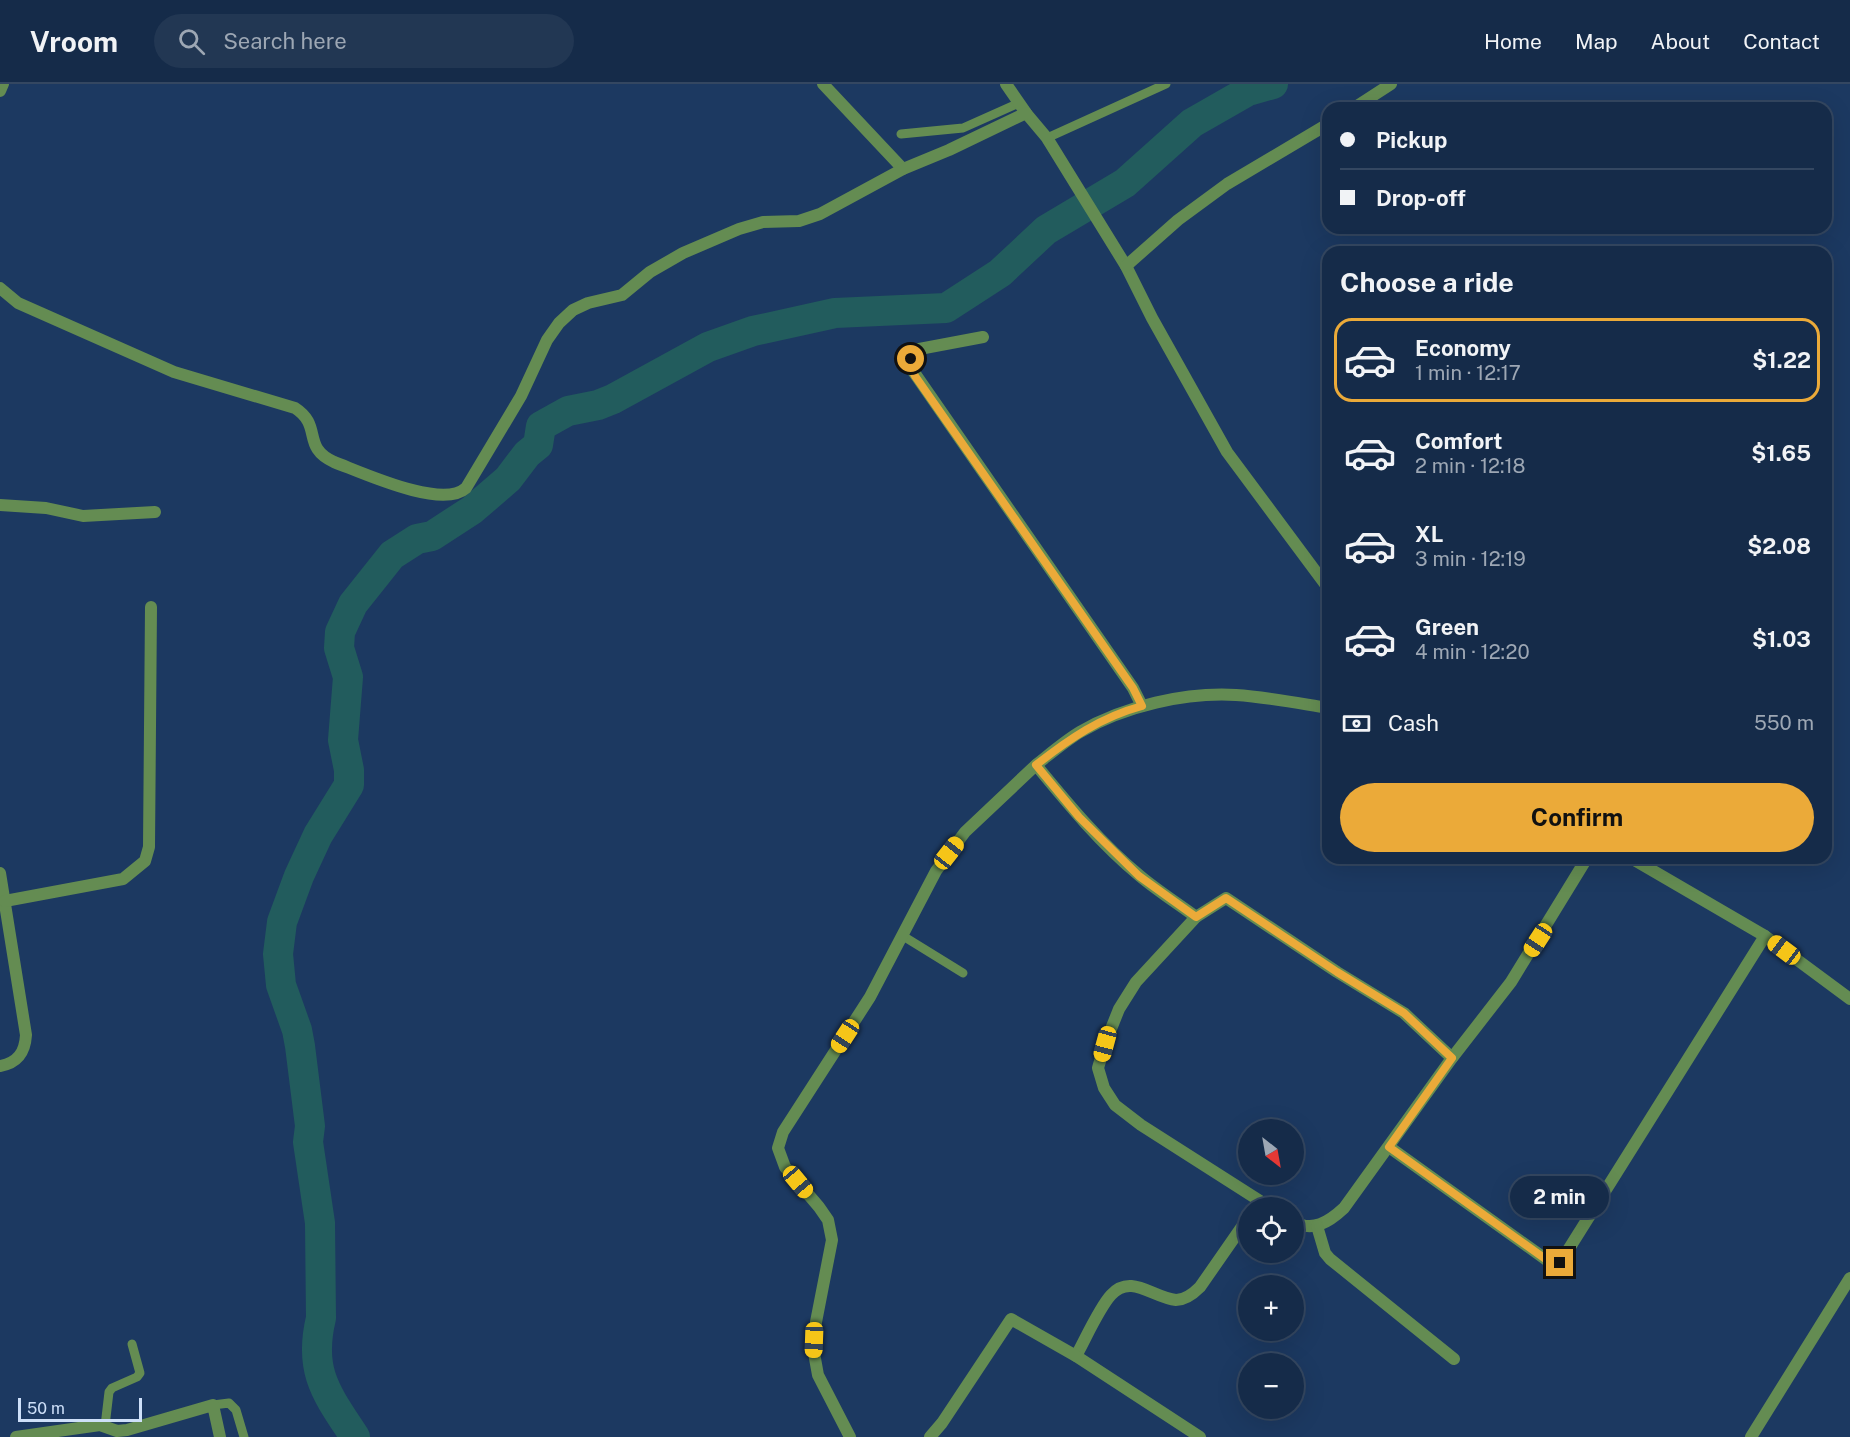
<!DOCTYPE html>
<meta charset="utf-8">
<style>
:root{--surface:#152b49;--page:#223753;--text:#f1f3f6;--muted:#9da7b4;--line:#344761;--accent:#ebaa39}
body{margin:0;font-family:"Public Sans",sans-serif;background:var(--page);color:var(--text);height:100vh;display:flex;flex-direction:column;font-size:22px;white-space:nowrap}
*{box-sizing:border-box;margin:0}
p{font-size:20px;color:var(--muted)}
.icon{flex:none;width:33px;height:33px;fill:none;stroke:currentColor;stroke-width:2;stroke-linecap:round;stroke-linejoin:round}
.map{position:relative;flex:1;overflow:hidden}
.drawer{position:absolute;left:1322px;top:162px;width:510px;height:618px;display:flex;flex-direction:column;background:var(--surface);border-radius:18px;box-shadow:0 6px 24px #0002,0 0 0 2px var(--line)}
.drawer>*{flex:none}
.top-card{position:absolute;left:1322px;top:18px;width:510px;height:132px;border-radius:18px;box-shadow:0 6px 24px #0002,0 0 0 2px var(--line);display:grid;align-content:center;height:132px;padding:0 18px;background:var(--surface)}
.needle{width:39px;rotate:149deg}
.tools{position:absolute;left:1238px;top:1035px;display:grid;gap:12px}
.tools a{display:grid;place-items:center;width:66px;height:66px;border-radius:50%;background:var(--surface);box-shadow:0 6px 24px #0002,0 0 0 2px var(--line);font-size:30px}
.scale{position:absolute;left:18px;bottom:15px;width:124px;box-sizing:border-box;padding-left:6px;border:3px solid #cee0f9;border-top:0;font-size:16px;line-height:21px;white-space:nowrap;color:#cee0f9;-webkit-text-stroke:4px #1c3961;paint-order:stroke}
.end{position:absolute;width:27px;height:27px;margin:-14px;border:8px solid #ebaa39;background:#111;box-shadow:0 0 0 3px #111}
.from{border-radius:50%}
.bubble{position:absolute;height:42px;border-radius:21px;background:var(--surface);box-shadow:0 6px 24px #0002,0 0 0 2px var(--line);font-size:20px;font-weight:700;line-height:42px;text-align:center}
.car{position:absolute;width:18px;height:36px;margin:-18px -9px;border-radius:8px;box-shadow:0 0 4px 2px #0007;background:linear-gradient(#f5c518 24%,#345 0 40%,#f5c518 0 76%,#345 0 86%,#f5c518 0)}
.top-card b{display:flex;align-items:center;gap:21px;height:57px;font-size:22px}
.top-card b+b{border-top:2px solid var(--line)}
.top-card i{width:15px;height:15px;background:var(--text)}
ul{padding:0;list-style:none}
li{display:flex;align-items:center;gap:18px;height:84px;margin:0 12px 9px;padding:0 6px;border:3px solid transparent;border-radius:18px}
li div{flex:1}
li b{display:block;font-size:22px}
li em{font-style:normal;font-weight:700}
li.active{border-color:var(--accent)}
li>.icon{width:54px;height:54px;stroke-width:1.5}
h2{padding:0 18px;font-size:27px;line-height:72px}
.pay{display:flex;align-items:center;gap:15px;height:66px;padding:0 18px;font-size:22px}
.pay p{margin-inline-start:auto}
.cta{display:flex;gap:12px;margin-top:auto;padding:12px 18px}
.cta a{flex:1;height:69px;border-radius:36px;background:var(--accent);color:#111;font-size:24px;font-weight:700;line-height:69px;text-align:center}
header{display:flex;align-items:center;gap:36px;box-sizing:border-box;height:84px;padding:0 30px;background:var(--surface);border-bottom:2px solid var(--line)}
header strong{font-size:28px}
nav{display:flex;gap:33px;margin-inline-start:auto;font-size:21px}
.search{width:420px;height:54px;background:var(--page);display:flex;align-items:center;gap:15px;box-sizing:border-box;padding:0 21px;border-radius:33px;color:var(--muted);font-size:22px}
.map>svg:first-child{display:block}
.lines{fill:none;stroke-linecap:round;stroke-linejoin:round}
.river{stroke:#225c5d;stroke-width:30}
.lane{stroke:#648c52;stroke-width:9}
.street{stroke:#648c52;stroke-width:12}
.route{stroke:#ebaa39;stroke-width:8}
</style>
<header>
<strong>Vroom</strong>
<div class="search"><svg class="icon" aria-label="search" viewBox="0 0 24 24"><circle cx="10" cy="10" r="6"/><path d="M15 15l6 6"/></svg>Search here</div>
<nav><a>Home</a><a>Map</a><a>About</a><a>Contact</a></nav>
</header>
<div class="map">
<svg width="1850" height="1353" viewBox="0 0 1850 1353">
<rect width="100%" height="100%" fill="#1c3961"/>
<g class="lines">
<path class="river" d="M355 1353C327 1310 308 1288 321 1234L320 1139 308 1058 310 1042 300 962 297 946 281 901 278 870 282 838 299 792 318 751 349 701V686L343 656 348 593 339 564 340 548 353 520 392 471 417 455 432 452 472 426 508 395 527 370 538 361 541 342 568 327 598 321 613 315 708 263 753 247 835 229 946 224 1000 189 1046 146 1125 99 1192 39 1248 7 1273 0"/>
<g class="lane">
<path d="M901 50 963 44 1019 19"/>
<path d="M1047 54 1166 0"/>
<path d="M903 852 963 889"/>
<path d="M213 1321 229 1319 236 1326 244 1353"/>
<path d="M105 1342 109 1308 112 1304 137 1293 140 1289 132 1260"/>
</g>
<g class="street">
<path d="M823 0 903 85"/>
<path d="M1006 0 1026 29 1047 54 1126 182 1152 234 1227 368 1328 504"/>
<path d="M0 7 3 0"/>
<path d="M1354 24 1391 0"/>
<path d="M1126 182 1178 136 1227 100 1328 40"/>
<path d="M0 204 18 219 174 288 295 324C323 342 301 363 334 378 361 388 442 426 466 404L521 312 547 256 559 239 573 226 588 219 622 211 650 188 683 169 739 145 763 138 799 137 820 130 903 85 949 66 1026 29"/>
<path d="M983 253 914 266 911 275V284L1133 604 1142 622"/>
<path d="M0 421 46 424 83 432 155 428"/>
<path d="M1036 681C1050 670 1065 657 1080 648 1124 622 1186 608 1236 611 1267 613 1297 619 1328 624"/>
<path d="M1631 774 1765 852 1850 915"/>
<path d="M0 789 26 951C25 968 18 979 0 982"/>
<path d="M5 817 123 795 145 777 149 763 151 523"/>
<path d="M1196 833 1136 898 1119 925 1105 960 1098 984 1104 1004 1115 1021 1141 1041 1271 1124"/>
<path d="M1389 1063 1551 1179H1560L1765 852"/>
<path d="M1293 1137C1312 1149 1329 1138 1344 1124L1452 974 1511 898 1587 774"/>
<path d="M1317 1142 1325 1169 1330 1175 1454 1275"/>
<path d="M1076 1272C1085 1256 1099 1224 1111 1211 1131 1189 1153 1214 1176 1216 1185 1216 1194 1209 1200 1203L1248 1134"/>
<path d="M16 1353 100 1341 117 1347 127 1346 213 1321 220 1353"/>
<path d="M850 1353 818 1291 814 1269 816 1238 832 1156 828 1136 819 1123 785 1083 778 1064 783 1048 870 913 936 787 965 748 1036 681C1068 720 1101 760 1140 792 1158 807 1177 819 1196 833L1226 814 1337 888 1404 929 1452 974"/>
<path d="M930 1353 942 1339 1011 1235 1076 1272 1200 1353"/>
<path d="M1751 1353 1850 1194"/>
</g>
</g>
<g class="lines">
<path class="route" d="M911 275V284L915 292 1133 604 1142 622C1101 633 1069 655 1036 681L1079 733 1139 792 1196 833 1226 814 1337 888 1404 929 1452 974 1389 1063 1551 1179H1560"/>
</g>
</svg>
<div class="tools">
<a><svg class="needle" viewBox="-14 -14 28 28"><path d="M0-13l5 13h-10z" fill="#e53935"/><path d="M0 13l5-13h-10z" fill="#9da7b4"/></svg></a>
<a><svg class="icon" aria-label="locate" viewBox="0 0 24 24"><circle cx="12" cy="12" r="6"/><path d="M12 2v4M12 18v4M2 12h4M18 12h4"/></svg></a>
<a>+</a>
<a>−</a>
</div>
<div class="scale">50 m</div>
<i class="end from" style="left:911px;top:275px"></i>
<i class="end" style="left:1560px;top:1179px"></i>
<div class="bubble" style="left:1510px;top:1092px;width:99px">2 min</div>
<i class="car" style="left:949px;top:769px;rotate:38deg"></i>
<i class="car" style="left:1538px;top:856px;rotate:213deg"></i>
<i class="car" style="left:1784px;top:866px;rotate:307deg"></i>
<i class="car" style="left:845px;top:952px;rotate:213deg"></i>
<i class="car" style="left:1105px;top:960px;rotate:195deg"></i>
<i class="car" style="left:798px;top:1098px;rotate:140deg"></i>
<i class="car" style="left:814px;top:1256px;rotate:182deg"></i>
<div class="top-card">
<b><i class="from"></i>Pickup</b>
<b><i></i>Drop-off</b>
</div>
<section class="drawer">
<h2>Choose a ride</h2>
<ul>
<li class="active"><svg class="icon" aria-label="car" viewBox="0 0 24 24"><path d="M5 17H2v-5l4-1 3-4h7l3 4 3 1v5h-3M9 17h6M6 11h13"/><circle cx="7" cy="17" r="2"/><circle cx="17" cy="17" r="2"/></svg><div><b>Economy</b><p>1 min · 12:17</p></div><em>$1.22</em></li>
<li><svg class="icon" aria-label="car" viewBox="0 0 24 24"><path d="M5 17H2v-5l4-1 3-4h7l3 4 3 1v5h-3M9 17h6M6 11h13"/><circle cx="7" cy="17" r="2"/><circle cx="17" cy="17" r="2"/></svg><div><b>Comfort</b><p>2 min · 12:18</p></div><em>$1.65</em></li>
<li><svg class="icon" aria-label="car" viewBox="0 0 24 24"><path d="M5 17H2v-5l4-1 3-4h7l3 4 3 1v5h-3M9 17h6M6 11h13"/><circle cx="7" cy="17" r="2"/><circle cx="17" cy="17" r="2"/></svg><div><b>XL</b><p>3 min · 12:19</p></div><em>$2.08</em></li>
<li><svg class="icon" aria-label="car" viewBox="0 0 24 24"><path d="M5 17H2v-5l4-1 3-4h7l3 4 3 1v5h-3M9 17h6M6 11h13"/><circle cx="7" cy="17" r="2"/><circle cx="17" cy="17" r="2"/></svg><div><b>Green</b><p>4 min · 12:20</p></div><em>$1.03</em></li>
</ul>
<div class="pay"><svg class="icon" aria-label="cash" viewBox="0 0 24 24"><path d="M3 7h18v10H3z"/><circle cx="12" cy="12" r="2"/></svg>Cash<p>550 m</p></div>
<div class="cta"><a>Confirm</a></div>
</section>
</div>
